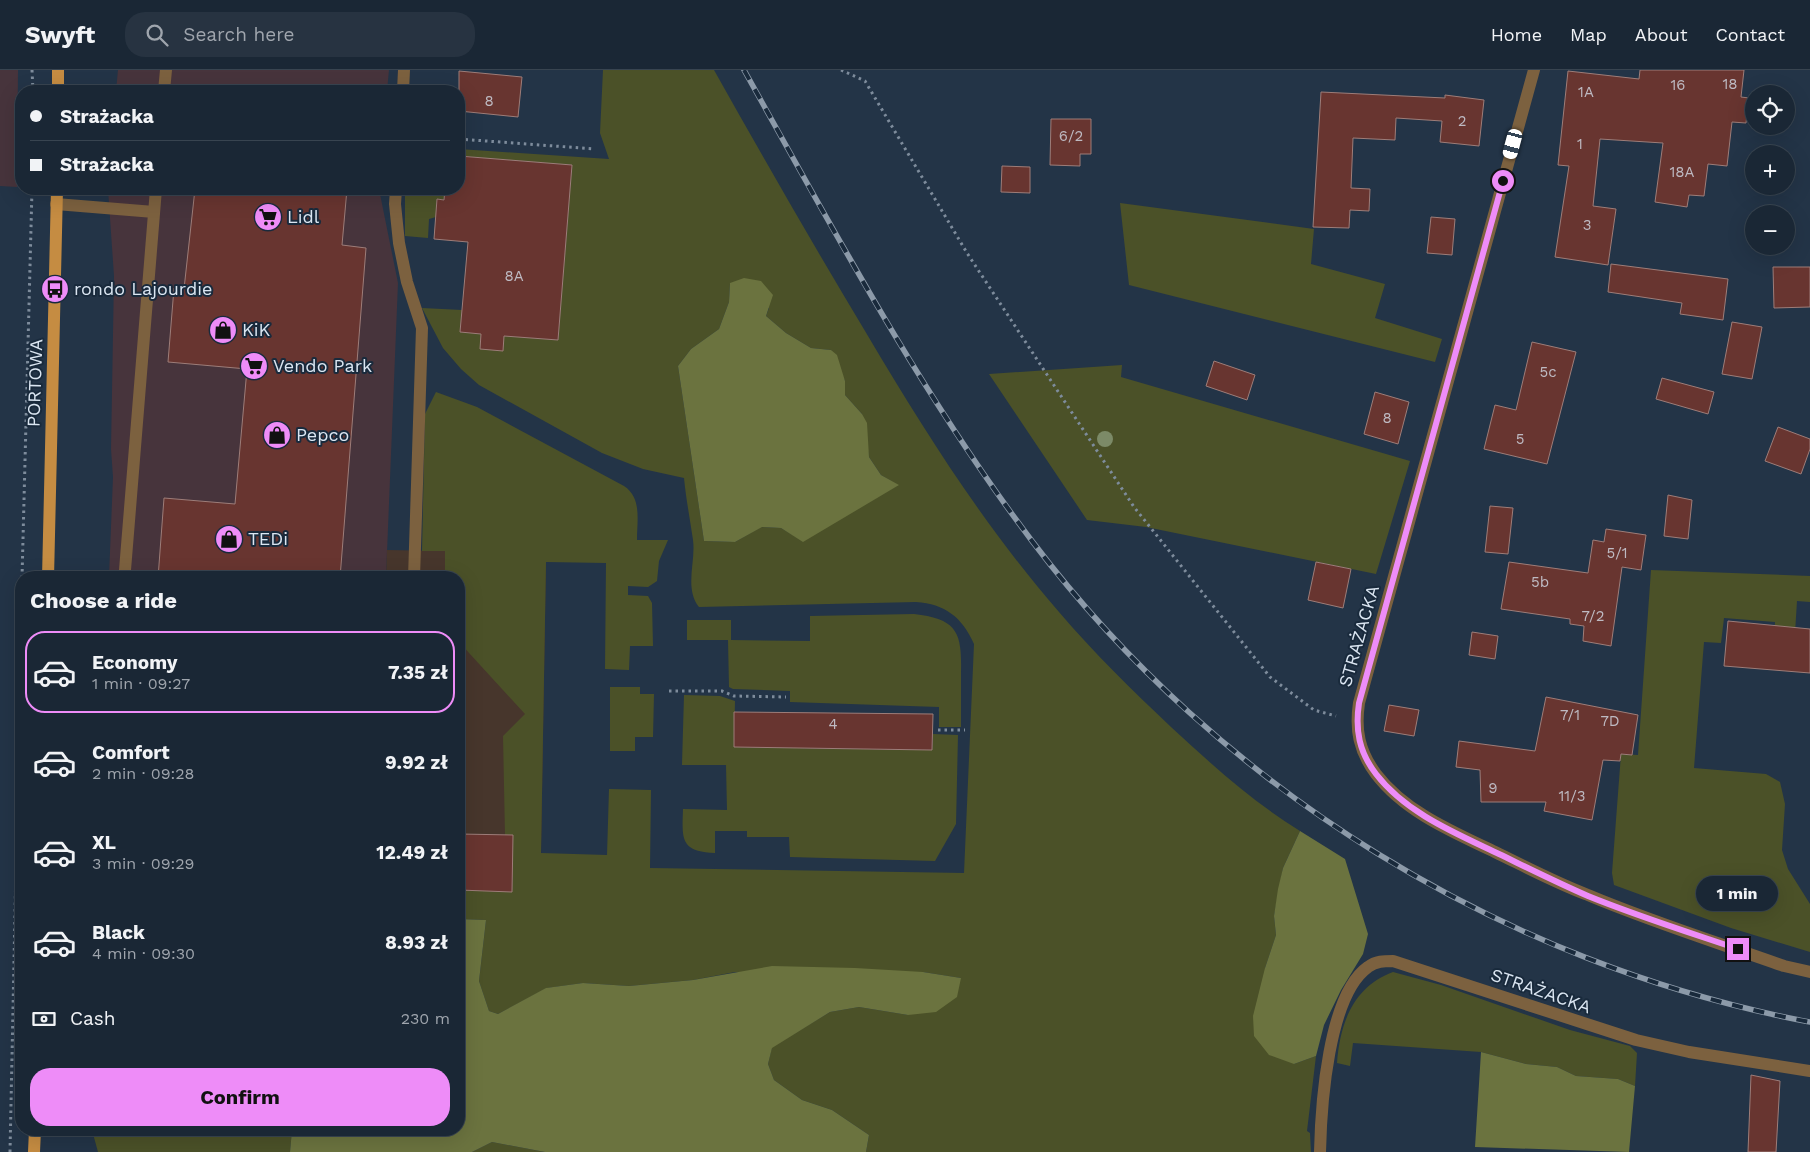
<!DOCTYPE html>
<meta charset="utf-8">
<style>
:root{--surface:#1a2735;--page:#273341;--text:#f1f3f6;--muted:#9fa5ad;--line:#384450;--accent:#ee8cf8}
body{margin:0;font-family:"Work Sans",sans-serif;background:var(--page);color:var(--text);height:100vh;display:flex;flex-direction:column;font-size:19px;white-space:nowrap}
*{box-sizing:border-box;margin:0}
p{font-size:16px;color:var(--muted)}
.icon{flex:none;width:28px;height:28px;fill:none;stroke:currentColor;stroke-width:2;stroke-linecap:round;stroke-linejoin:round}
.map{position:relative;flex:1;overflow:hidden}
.drawer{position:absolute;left:15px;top:501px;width:450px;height:565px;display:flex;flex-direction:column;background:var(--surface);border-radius:20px;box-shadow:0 5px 20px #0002,0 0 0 1px var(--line)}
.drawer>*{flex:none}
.guide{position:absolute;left:15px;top:15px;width:450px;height:110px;border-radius:20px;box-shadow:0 5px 20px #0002,0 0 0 1px var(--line);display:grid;align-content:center;height:110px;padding:0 15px;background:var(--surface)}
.tools{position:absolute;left:1745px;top:15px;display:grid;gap:10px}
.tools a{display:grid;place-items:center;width:50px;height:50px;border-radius:50%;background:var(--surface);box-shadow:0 5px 20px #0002,0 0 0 1px var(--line);font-size:25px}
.end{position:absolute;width:22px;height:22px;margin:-11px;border:6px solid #ee8cf8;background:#111;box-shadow:0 0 0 2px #111}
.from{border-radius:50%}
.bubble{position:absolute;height:35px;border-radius:18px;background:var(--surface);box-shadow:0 5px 20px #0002,0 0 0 1px var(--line);font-size:16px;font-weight:700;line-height:35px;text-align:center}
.car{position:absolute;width:15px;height:30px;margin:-15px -8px;border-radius:6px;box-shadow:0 0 4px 1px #0007;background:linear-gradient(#fff 24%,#345 0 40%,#fff 0 76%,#345 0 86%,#fff 0)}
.guide b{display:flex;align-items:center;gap:18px;height:48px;font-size:19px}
.guide b+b{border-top:1px solid var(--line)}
.guide i{width:12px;height:12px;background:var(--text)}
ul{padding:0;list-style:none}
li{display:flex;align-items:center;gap:15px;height:82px;margin:0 10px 8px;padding:0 5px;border:2px solid transparent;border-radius:20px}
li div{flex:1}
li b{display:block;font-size:19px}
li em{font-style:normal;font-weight:700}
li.active{border-color:var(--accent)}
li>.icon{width:45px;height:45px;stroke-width:1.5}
h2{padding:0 15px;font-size:22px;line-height:60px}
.pay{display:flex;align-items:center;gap:12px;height:55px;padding:0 15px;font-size:19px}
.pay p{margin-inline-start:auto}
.cta{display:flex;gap:10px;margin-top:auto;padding:10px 15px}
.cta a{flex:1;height:58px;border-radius:20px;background:var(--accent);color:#111;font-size:20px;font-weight:700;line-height:58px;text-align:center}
header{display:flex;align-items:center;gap:30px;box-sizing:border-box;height:70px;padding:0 25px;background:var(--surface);border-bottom:1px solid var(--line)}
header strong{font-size:24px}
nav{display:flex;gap:28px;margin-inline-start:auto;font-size:18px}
.search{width:350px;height:45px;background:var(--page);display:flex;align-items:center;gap:12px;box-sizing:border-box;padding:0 18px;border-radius:20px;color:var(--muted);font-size:19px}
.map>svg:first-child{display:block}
.commercial{fill:#47343c}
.industrial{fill:#47362c}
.green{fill:#4b5128;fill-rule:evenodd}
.forest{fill:#6b733f}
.building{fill:#683530;stroke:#9d7d79}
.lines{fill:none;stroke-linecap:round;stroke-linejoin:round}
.path{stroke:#7e8c9c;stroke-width:3;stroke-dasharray:2.5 4;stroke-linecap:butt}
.lane{stroke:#7c613f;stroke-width:12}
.street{stroke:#7c613f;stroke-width:12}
.primary{stroke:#c58c42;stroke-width:12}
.rail-casing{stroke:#8c9aa9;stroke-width:5.5}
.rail{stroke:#192a3c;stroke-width:4;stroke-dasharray:11;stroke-linecap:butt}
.tree{fill:#7c8a67}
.route{stroke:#ee8cf8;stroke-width:6}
.labels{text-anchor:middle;stroke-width:4;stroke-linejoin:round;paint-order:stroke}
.number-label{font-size:15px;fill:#bebac2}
.poi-label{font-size:18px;fill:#dbe6f2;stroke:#192a3c;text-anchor:start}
.street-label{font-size:18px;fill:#dbe6f2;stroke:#192a3c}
</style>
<header>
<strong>Swyft</strong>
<div class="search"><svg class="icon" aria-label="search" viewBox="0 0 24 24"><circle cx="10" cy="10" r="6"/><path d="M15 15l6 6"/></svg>Search here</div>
<nav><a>Home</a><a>Map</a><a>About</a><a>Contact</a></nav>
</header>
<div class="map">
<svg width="1810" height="1082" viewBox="0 0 1810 1082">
<rect width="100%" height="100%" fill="#233447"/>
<g class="commercial">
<path d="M0 0H18L17 117 0 116Z"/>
<path d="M118 0H389L387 21H116Z"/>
<path d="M108 119H379L398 213 386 507H109L113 407 111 379 114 206Z"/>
</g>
<path class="industrial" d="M387 480 445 481 546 492 541 784 459 849V508H386Z"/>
<g class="green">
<path d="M603 0H714C764 89 815 178 868 266 925 362 985 457 1059 542 1094 583 1132 620 1171 657 1211 694 1253 732 1300 761L1283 798 1274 846 1276 865 1265 898 1294 994 1316 986 1307 1061 1310 1063 1311 1082H866L869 1065 832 1040 802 1030 774 1010 768 994 772 977 830 942 859 937 908 945 961 908 923 902H735L693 910 629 916 583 913 547 918 498 944 489 941 479 911 486 850 459 849V820L512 821 513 765H505L503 666 525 644 459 572V508L445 507V481H422L425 344 436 322 477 337 624 416C642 428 637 450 637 470H668L659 491 657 511 648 517 628 516V525L648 526 652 533 653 576H630L629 600 605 599 606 493 546 492 541 783 607 785 609 719 651 720 650 798 964 803 974 574C962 547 945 534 916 532L699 537C684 518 696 492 693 470 690 449 686 429 684 408L643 399 602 383 479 315 461 299 443 278 422 238 462 240 460 262 558 270 572 95 459 86V79L609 89 600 63ZM730 213 769 238 766 246 786 263 811 278 831 280 845 311V325L862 344 869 387 881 405 898 415 803 471 781 458 761 457 735 472 704 471 678 296 691 279 719 259 729 232Z"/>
<path d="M405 119H445L444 130 437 129 436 147 429 149 428 168 405 166Z"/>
<path d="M1120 133 1314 159 1311 194 1385 214 1375 248 1442 269 1435 292 1129 215Z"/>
<path d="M1122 295 1121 307 1410 391 1376 504 1146 457 1087 450 989 304Z"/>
<path d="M1651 500 1810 506V532L1797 531 1794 579 1773 577 1775 552 1724 548 1721 573 1704 572 1694 698 1766 704 1780 712 1785 734 1782 780 1788 799 1810 834V882L1731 858 1614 815 1612 803 1621 684 1638 685Z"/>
<path d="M914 544C957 549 962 562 961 602 961 620 961 639 961 657H939V637L790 632V621L733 619 729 617 728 570H687V550H731V570L810 571V546Z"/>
<path d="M610 617H640V624H654L653 667H635V681H610Z"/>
<path d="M684 625 720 626 735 631 734 677 932 680 933 664 958 665 956 754 935 791 790 787 789 767H747V761H715V783C680 782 682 769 683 739L727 740 726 695H682Z"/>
<path d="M1393 902 1441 915 1570 960 1630 976 1637 983 1635 1016 1618 1009 1576 1006 1557 997 1526 994 1481 982 1353 973 1350 996 1337 993C1340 953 1353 917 1393 902Z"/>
<path d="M92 1060H292L290 1082H98Z"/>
<path d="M492 1072 545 1082H472Z"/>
</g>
<g class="forest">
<path d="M744 208 761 211 773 225 766 246 786 263 811 278 831 280 837 285 845 311V325L862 344 867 353 869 387 881 405 899 415 803 472 781 458 762 457 735 472 704 471 678 296 691 279 719 259 729 232 730 213Z"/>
<path d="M1300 761 1345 789 1368 864 1363 884 1341 920 1324 955 1316 986 1294 994 1269 985 1254 966 1253 946 1265 898 1276 865 1274 846 1278 819 1283 798Z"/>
<path d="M459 849 486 850 479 911 489 941 498 944 546 918 583 913 629 916 693 910 772 896 855 898 923 902 961 908 957 927 936 942 908 945 859 937 830 942 772 978 768 994 774 1010 802 1030 832 1040 869 1065 866 1082H545L492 1072 472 1082H290L292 1060H459Z"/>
<path d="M1481 982 1526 994 1557 997 1576 1006 1618 1009 1635 1016 1629 1082 1475 1077Z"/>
</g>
<g class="building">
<path d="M1640 0H1744L1741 27 1749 28 1746 53 1732 52 1727 96 1708 94 1704 126 1689 125 1687 137 1655 132 1663 73 1600 69 1593 136 1616 139 1608 195 1555 187 1569 96 1558 95 1568 1 1639 9Z"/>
<path d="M459 1 522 7 518 47 459 41Z"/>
<path d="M1321 22 1445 28V25L1484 30 1479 76 1440 72 1442 51 1396 48 1395 70 1353 68 1351 118 1370 119 1369 141 1350 140 1349 158 1313 157Z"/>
<path d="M1051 49H1091V84H1080V96L1050 95Z"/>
<path d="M459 86 572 95 558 270 504 266 503 281 480 279 481 264 460 262 468 172 434 169 437 129 444 130 445 119H459Z"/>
<path d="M1002 96 1030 97V123L1001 122Z"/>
<path d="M195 119H347L342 175 366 178 340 508H158L164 428 235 434 247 299 168 292 174 218 184 219Z"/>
<path d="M1431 147 1455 149 1452 185 1427 183Z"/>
<path d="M1611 194 1728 209 1723 250 1680 244 1682 233 1608 222Z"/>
<path d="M1773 197H1810V237L1774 238Z"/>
<path d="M1732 252 1762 257 1752 309 1722 304Z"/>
<path d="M1532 272 1576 282 1547 394 1484 379 1495 335 1516 340Z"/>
<path d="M1214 291 1255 305 1247 330 1206 316Z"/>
<path d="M1662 308 1714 322 1708 344 1656 329Z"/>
<path d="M1375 322 1409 332 1398 374 1364 364Z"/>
<path d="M1778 357 1810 369V379L1801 404 1765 391Z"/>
<path d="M1668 425 1692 430 1688 469 1664 466Z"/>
<path d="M1490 436 1513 438 1508 484 1485 482Z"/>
<path d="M1606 459 1646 465 1641 500 1622 497 1611 576 1583 571 1584 556 1570 554V549L1501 539 1509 492 1588 503 1593 470 1604 472Z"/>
<path d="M1316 492 1351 499 1343 538 1308 530Z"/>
<path d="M1728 551 1810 559V603L1724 596Z"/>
<path d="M1472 562 1498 566 1495 589 1469 585Z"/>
<path d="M1546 627 1638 645 1632 685 1621 684 1620 691 1603 690 1592 750 1544 741 1546 732H1481L1480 700 1456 697 1459 671 1535 681Z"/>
<path d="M1389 635 1419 640 1414 666 1384 661Z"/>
<path d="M734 642 933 644 932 680 734 677Z"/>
<path d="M459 764 513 765 512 822 459 820Z"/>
<path d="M1751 1005 1780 1011 1776 1082H1748Z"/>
</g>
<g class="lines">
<g class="path">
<path d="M32 0 33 21"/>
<path d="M841 0 865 11 967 183 1134 437 1270 607 1314 640 1336 646"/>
<path d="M459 69 595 79"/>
<path d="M22 508 32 119"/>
<path d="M669 621H722L734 626 786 627"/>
<path d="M938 660H965"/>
<path d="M10 1082 21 558"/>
</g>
<g class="lane">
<path d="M164 21 166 0"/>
<path d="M403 21 404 0"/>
<path d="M396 119 395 134 399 173 407 212 422 258 414 508"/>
<path d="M56 134 154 142"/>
<path d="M125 500 156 119"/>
</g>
<g class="street">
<path d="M1534 0 1359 633C1355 660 1359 681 1376 704 1405 742 1453 762 1495 782 1526 797 1556 813 1588 825 1652 852 1719 873 1784 896L1810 902"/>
<path d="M1320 1082C1321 1036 1328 925 1368 897 1376 891 1384 891 1393 891L1636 970 1689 982 1810 1001"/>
</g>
<g class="primary">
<path d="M58 0V21"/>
<path d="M48 508 57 119"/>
<path d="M34 1082 35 1060"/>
</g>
<g class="rail-casing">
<path id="rail" d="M744 0C834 161 921 324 1032 471 1219 719 1505 895 1810 952"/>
</g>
<use href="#rail" class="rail"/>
</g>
<circle class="tree" cx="1105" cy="369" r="8"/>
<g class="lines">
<path class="route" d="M1503 111 1359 633C1355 660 1359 682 1376 704 1406 743 1455 763 1499 784 1528 798 1558 813 1588 826 1637 846 1688 862 1738 879"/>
</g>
<defs>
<g id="supermarket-disc" transform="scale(1.4375)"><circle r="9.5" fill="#ee8cf8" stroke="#192a3c"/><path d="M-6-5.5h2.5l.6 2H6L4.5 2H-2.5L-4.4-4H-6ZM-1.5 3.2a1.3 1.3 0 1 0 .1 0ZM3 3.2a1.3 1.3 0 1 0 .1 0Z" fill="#111"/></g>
<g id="bus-disc" transform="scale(1.4375)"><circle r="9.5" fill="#ee8cf8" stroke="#192a3c"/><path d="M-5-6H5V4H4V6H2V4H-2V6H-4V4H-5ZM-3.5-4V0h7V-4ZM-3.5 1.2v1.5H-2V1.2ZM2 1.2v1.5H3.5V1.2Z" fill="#111"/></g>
<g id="shop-disc" transform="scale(1.4375)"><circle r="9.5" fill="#ee8cf8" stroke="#192a3c"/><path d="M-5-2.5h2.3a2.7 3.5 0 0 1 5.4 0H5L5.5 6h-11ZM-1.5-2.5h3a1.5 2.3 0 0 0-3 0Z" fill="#111"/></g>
</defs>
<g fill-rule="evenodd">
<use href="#supermarket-disc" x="268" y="147"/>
<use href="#bus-disc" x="55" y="219"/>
<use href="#shop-disc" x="223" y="260"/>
<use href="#supermarket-disc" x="254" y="296"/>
<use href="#shop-disc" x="277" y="365"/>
<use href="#shop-disc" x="229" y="469"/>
</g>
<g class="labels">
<g class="number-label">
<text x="1730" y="19">18</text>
<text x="1678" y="20">16</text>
<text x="1586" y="27">1A</text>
<text x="489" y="36">8</text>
<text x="1462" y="56">2</text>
<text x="1071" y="71">6/2</text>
<text x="1580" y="79">1</text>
<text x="1682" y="107">18A</text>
<text x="1587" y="160">3</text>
<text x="514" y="211">8A</text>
<text x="1548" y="307">5c</text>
<text x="1387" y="353">8</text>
<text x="1520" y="374">5</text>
<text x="1617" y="488">5/1</text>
<text x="1540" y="517">5b</text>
<text x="1593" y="551">7/2</text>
<text x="1570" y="650">7/1</text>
<text x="1610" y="656">7D</text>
<text x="833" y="659">4</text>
<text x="1493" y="723">9</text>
<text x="1572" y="731">11/3</text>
</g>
<g class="poi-label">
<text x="287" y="153">Lidl</text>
<text x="74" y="225">rondo Lajourdie</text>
<text x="242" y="266">KiK</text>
<text x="273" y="302">Vendo Park</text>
<text x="296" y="371">Pepco</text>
<text x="248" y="475">TEDi</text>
</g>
<g class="street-label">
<text transform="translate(35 313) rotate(-88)" y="6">PORTOWA</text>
<text transform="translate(1359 566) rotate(-74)" y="6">STRAŻACKA</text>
<text transform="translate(1541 921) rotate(19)" y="6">STRAŻACKA</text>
</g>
</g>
</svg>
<div class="tools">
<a><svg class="icon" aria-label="locate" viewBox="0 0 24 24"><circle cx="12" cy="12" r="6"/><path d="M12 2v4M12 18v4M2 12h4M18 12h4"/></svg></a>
<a>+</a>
<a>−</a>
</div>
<i class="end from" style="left:1503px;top:111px"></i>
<i class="end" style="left:1738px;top:879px"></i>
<div class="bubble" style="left:1696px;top:806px;width:82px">1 min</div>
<i class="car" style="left:1513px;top:74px;rotate:195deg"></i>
<div class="guide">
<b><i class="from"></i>Strażacka</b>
<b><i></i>Strażacka</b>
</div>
<section class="drawer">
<h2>Choose a ride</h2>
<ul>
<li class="active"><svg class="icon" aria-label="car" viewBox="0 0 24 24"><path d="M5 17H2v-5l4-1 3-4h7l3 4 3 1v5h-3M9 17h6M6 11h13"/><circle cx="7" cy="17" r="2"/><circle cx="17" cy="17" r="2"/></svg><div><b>Economy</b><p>1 min · 09:27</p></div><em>7.35 zł</em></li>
<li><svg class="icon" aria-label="car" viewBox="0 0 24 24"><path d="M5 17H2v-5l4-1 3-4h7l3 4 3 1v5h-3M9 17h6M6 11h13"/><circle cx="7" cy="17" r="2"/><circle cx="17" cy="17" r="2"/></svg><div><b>Comfort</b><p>2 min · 09:28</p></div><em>9.92 zł</em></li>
<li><svg class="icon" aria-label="car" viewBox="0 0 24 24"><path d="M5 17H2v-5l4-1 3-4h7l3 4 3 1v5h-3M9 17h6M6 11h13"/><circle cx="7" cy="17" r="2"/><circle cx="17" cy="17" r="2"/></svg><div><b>XL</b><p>3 min · 09:29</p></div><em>12.49 zł</em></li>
<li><svg class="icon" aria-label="car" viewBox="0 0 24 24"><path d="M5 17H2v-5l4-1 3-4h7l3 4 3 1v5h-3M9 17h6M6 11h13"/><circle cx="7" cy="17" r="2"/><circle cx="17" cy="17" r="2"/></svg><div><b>Black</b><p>4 min · 09:30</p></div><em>8.93 zł</em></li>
</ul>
<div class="pay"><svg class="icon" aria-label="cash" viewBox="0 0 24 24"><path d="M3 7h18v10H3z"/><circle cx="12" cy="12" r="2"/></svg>Cash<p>230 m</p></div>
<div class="cta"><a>Confirm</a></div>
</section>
</div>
